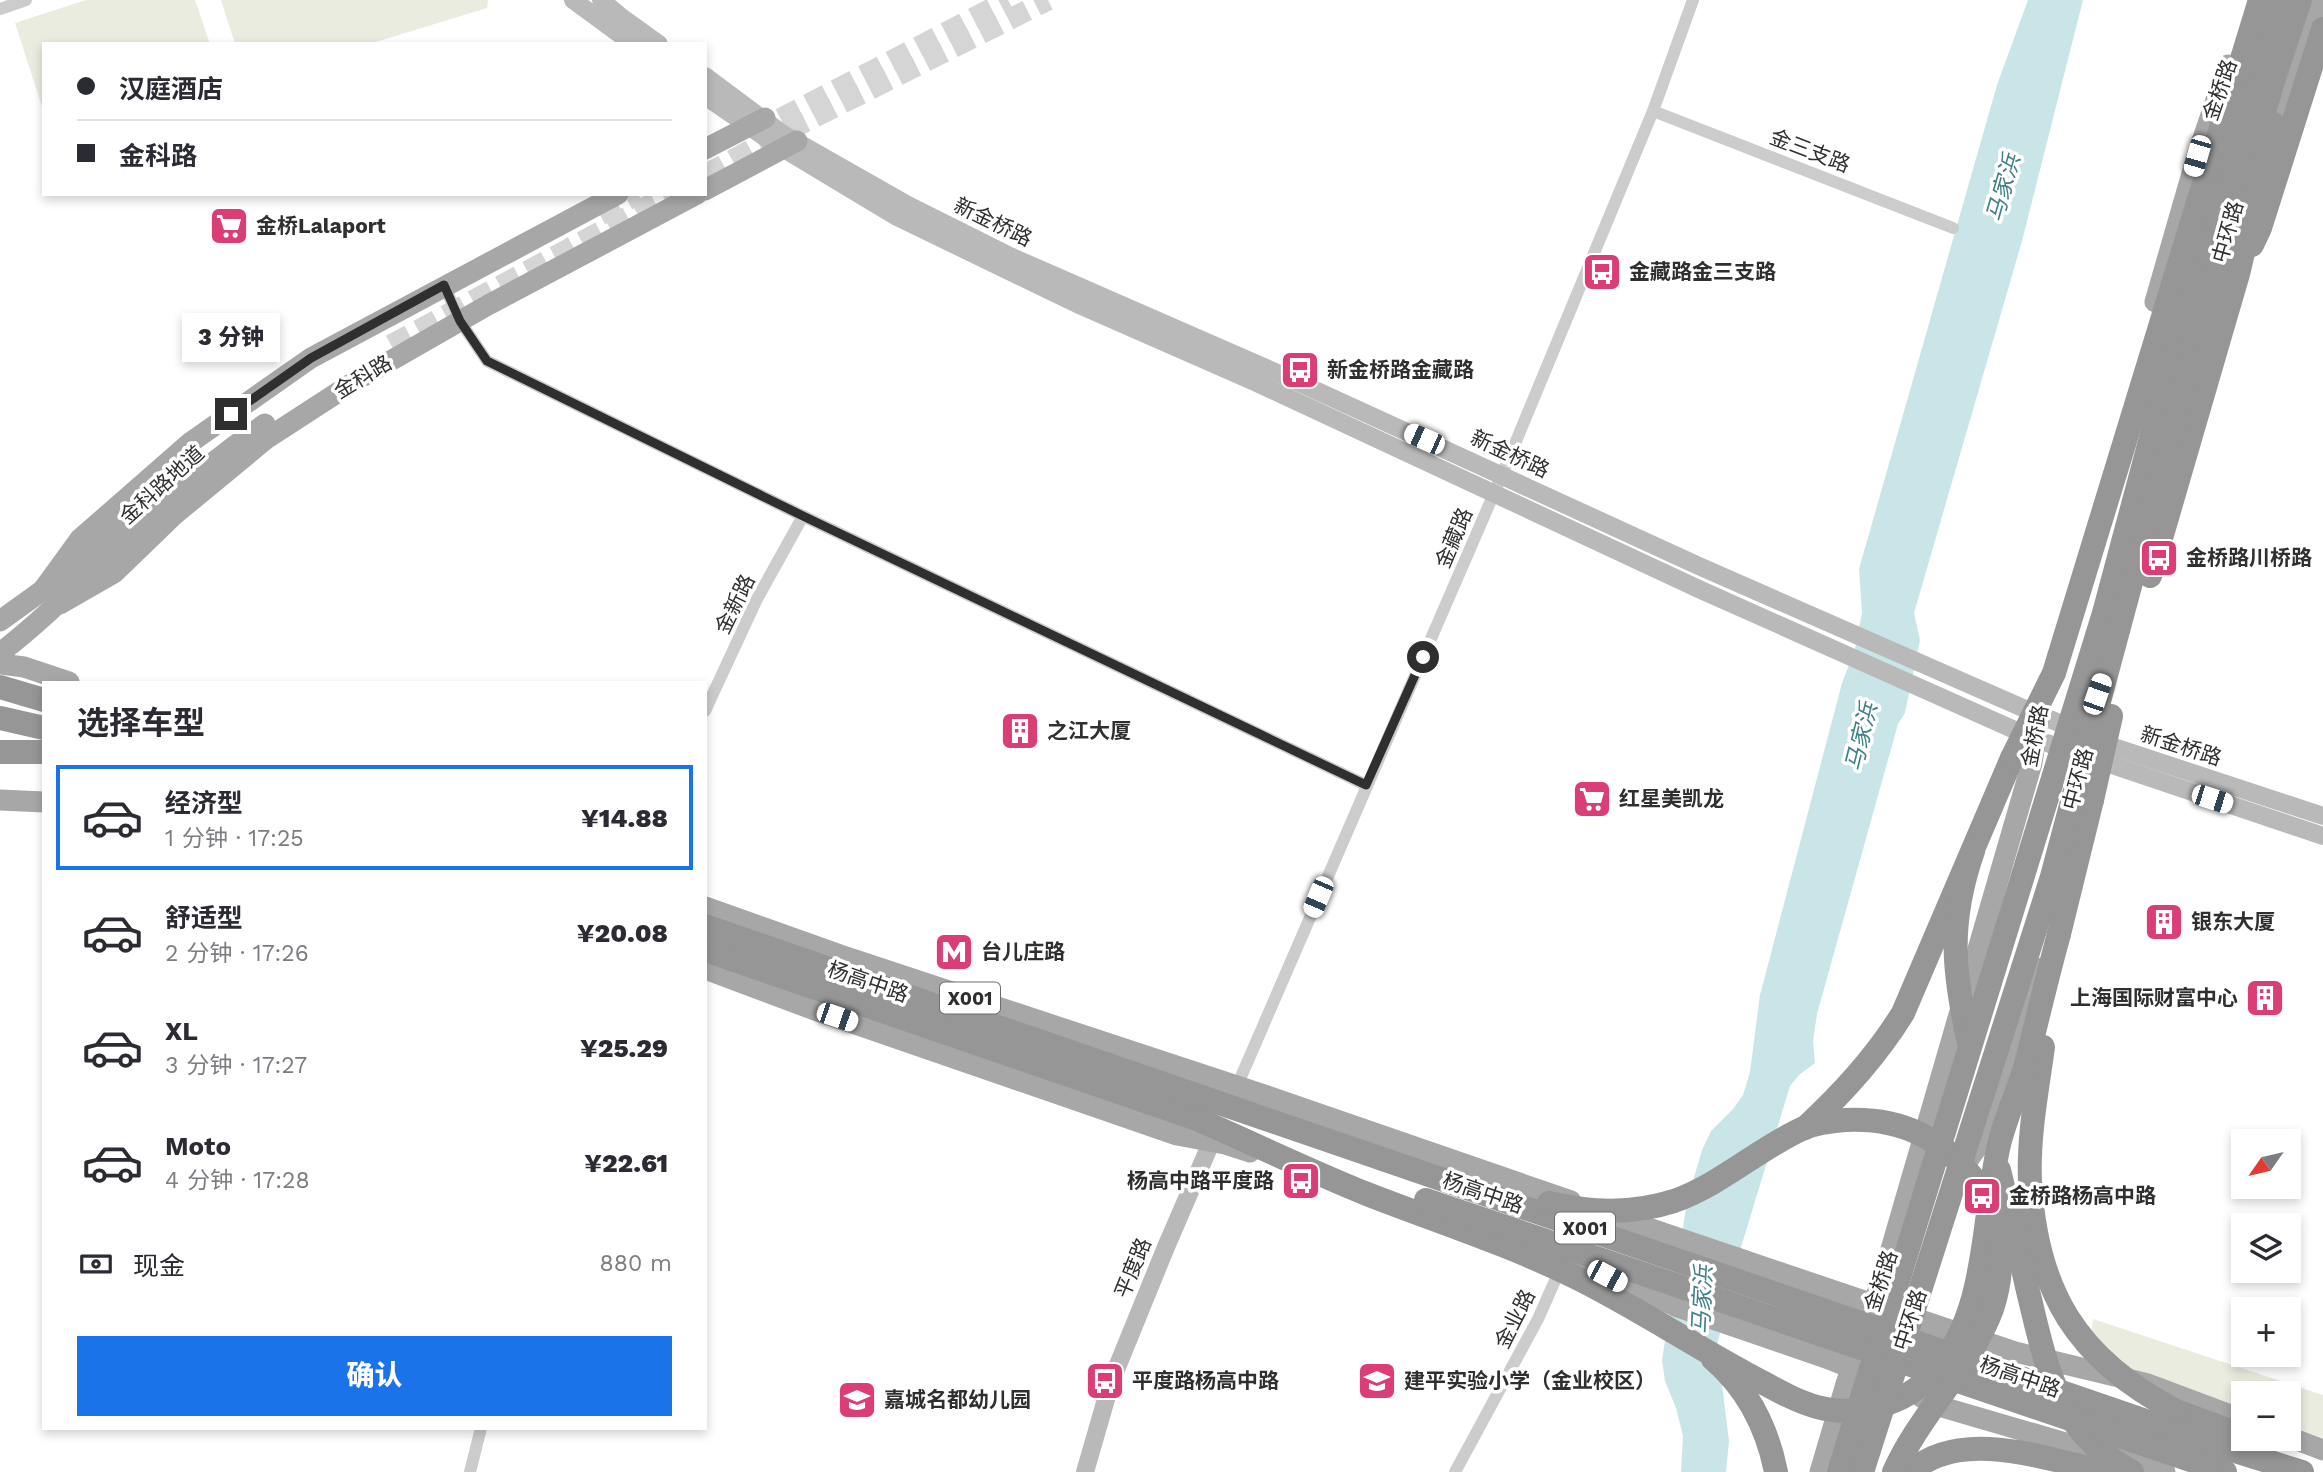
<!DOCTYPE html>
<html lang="zh">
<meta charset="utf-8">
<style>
:root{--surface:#fff;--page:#f7f7f7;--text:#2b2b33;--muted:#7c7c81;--line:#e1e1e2;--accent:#1a73e8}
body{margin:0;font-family:"Work Sans","Noto Sans SC",sans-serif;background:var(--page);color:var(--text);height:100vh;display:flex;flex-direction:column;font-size:26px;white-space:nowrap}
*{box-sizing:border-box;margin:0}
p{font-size:23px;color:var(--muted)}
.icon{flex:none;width:38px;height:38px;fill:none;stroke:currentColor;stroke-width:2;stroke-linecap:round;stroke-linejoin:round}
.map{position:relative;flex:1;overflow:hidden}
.details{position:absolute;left:42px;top:681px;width:665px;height:749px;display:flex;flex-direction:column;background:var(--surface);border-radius:0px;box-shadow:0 4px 10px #0003}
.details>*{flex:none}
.banner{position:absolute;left:42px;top:42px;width:665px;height:154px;border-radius:0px;box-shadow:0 4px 10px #0003;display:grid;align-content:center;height:154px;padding:0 35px;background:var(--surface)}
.needle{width:46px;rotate:236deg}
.tools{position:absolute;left:2231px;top:1129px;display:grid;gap:14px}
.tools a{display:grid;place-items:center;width:70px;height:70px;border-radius:0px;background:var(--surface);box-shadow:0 4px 10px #0003;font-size:35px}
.end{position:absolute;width:32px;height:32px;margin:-16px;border:9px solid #2f2f2f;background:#fff;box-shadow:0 0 0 4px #fff}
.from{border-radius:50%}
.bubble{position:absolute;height:49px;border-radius:0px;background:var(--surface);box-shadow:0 4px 10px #0003;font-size:23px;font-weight:800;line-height:49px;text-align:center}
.car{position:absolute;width:21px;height:42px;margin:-21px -10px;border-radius:9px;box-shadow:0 0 5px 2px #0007;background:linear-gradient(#fff 24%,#345 0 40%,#fff 0 76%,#345 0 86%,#fff 0)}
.banner b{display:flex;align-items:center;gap:24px;height:66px;font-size:26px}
.banner b+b{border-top:2px solid var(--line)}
.banner i{width:18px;height:18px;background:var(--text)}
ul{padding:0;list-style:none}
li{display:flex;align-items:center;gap:21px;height:105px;margin:0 14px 10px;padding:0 21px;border:4px solid transparent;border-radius:0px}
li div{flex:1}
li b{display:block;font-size:26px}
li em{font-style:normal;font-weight:800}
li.current{border-color:var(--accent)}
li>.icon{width:63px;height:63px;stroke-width:1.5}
h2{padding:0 35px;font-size:32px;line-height:84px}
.pay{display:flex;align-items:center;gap:18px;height:77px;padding:0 35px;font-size:26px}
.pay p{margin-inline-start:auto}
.action{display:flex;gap:14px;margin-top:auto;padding:14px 35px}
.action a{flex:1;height:80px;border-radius:0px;background:var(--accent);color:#fff;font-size:28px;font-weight:800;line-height:80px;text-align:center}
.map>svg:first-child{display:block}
.green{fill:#e9ecde}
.water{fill:#c9e5e8}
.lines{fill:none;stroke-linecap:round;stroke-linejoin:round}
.primary-tunnel{stroke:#d5d5d5;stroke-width:21;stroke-dasharray:21 10;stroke-linecap:butt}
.street{stroke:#ccc;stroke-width:12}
.secondary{stroke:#b9b9b9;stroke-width:18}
.primary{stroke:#a7a7a7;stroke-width:21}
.highway{stroke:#969696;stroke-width:24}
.primary-bridge{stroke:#a7a7a7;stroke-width:21}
.highway-bridge{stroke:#969696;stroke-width:24}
.route{stroke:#2f2f2f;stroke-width:9}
.labels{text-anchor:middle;stroke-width:7;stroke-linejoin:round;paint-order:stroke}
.shield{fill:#fff;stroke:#6d6d6d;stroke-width:2}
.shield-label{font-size:19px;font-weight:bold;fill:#2f2f2f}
.street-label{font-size:21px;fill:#2f2f2f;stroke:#fff}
.poi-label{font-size:21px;font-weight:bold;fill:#2f2f2f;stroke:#fff;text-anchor:start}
.water-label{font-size:23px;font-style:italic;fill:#408087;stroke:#fff}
</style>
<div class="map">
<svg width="2323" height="1472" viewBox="0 0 2323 1472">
<rect width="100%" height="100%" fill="#fff"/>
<g class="green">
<path d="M86 0H195L210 44H44V113L15 23Z"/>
<path d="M221 0H488L487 8 369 44H235Z"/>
<path d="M2093 1319 2323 1395V1438L2289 1426V1393H2244L2243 1410 2089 1357Z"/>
</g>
<path class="water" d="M2028 0H2083L2022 241 1914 613 1920 640 1905 713 1898 724 1817 1014 1813 1041 1815 1063 1799 1075 1790 1086 1742 1244 1717 1345 1729 1441 1726 1472H1681L1683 1436 1676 1408 1665 1381 1662 1360 1687 1202 1702 1150 1711 1131 1733 1109 1743 1095 1750 1072 1760 995 1842 683 1855 649 1862 613 1859 569 1997 85Z"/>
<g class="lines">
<g class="primary-tunnel">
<path d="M753 133 1008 0"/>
<path d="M705 175 769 140 1048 0"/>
<path d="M600 215 638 194"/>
<path d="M391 345 670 194"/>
</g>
<g class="street">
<path d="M0 9 26 0"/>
<path d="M1653 111 1953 228"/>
<path d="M444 285 460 321 487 361 803 516 1366 785"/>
<path d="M705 711 757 599 803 516"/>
<path d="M1237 1086 1502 475 1653 111 1693 0"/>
<path d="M470 1472 481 1428"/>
<path d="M1455 1472 1538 1319 1561 1267"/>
</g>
<g class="secondary">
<path d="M573 0 633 44"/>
<path d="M601 0 620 16 659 44"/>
<path d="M705 76 783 134 908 205 1012 257 1291 379 1701 567 2039 715 2085 733 2111 746 2323 816"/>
<path d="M705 96 769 140 897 217 1077 304 1257 383 1701 590 2035 739 2323 836"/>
<path d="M1085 1472 1111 1382 1166 1247 1217 1129"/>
</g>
<g class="primary">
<path d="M2273 141 2320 0"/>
<path d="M705 149 765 118"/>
<path d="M705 190 797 141"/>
<path d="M2155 302 2197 156 2228 65"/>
<path d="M43 590 80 539 191 442 311 358 618 194"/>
<path d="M60 604 114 573 174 515 266 439 357 380 488 305 697 194"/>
<path d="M0 621 43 590 116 526"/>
<path d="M0 653C38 624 70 592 104 559 154 510 207 464 265 424"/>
<path d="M0 664 24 667 69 682"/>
<path d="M0 800 44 802"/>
<path d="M705 907 840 955 1270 1097 1571 1201"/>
<path d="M705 969 812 1009 1177 1135 1225 1144 1250 1152"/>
<path d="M1964 1166 1981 1142 1991 1124 2035 967"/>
<path d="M1605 1213 1660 1232"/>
<path d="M1743 1260 2015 1352 2148 1384 2244 1420"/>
<path d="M1576 1261 1675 1306 1829 1359 1881 1380"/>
<path d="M1921 1397 1942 1407 2165 1472"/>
<path d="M2289 1437 2323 1450"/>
<path d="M1820 1472 1846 1384 1885 1270 2032 763 2040 710"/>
</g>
<g class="highway">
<path d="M2252 245 2260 228 2323 29"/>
<path d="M2175 348 2276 0"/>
<path d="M2191 359 2273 81 2300 0"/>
<path d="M0 687 44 700"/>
<path d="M0 718 44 728"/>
<path d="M705 926 954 1012"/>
<path d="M2059 934 2092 800"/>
<path d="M705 950 1197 1119"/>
<path d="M1805 1128C1843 1093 1876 1057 1903 1013L2012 758"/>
<path d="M1713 1359C1748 1389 1767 1427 1776 1472"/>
<path d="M2176 1411 2244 1436"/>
<path d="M2216 1445 2302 1472"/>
<path d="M2208 1466 2225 1472"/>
<path d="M1911 1472C1960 1427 2047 1459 2104 1472"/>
</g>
<path class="primary-bridge" d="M1660 1232 1743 1260"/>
<g class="highway-bridge">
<path d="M2150 576 2238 274 2273 124"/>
<path d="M0 752H44"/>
<path d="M2012 758 2054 673 2260 0"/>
<path d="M2092 800 2111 716"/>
<path d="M954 1012 2216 1445"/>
<path d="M1969 1043C1953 971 1948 923 1973 851"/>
<path d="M2043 1047C2037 1091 2028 1137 2030 1181 2036 1292 2077 1359 2176 1411"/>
<path d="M1197 1119C1254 1144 1310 1171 1367 1194 1436 1221 1508 1244 1575 1277 1634 1306 1689 1343 1747 1374 1770 1386 1792 1400 1817 1407 1857 1418 1905 1405 1934 1373 1988 1314 1982 1223 1998 1149 2004 1120 2018 1093 2026 1064 2037 1021 2047 977 2059 934"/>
<path d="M1999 1170C2009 1211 2019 1251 2028 1291 2039 1336 2048 1385 2075 1423 2091 1445 2110 1459 2132 1472"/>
<path d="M1426 1200 2208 1466"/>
<path d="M1549 1203C1591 1213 1634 1214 1674 1201 1722 1184 1759 1148 1804 1128 1816 1123 1832 1121 1845 1120 1901 1117 1943 1138 1977 1183 2003 1218 2006 1267 1992 1309 1970 1368 1920 1414 1894 1472"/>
<path d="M1839 1472 2104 613 2175 348"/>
<path d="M1862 1472 2051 880 2191 359"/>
</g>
</g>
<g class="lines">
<path class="route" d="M231 414 311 358 444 285 460 321 487 361 803 516 1366 785 1423 657"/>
</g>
<defs>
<g id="supermarket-square" transform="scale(2.0125)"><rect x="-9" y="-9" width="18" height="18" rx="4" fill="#db3d76" stroke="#fff"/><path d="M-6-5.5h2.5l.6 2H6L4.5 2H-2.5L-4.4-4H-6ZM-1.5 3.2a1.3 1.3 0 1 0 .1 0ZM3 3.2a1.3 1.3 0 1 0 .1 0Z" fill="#fff"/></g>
<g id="bus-square" transform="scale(2.0125)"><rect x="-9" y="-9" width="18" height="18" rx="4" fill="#db3d76" stroke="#fff"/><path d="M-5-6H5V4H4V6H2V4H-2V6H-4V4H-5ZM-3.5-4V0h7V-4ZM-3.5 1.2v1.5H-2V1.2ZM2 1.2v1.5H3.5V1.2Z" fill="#fff"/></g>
<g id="building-square" transform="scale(2.0125)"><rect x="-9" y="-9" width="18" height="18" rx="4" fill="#db3d76" stroke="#fff"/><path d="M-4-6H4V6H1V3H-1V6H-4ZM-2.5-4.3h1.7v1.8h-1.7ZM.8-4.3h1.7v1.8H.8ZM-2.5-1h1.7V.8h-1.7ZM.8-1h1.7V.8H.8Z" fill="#fff"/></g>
<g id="metro-square" transform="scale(2.0125)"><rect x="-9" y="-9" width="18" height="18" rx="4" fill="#db3d76" stroke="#fff"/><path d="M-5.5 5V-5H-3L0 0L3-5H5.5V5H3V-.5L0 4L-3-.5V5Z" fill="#fff"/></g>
<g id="school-square" transform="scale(2.0125)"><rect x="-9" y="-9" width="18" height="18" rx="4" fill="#db3d76" stroke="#fff"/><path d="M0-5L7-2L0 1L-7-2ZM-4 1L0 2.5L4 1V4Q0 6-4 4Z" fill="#fff"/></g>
</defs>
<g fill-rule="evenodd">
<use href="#supermarket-square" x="229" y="226"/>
<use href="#bus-square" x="1602" y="272"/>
<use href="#bus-square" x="1300" y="370"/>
<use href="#bus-square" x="2159" y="558"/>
<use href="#building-square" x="1020" y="731"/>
<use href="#supermarket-square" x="1592" y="799"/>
<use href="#building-square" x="2164" y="922"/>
<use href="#metro-square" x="954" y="952"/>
<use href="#building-square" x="2265" y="998"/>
<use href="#bus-square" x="1301" y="1181"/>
<use href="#bus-square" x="1982" y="1196"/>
<use href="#bus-square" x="1105" y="1381"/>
<use href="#school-square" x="1377" y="1381"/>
<use href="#school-square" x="857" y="1400"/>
</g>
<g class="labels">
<g class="shield">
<rect x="940" y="982.5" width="60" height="31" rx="5"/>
<rect x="1555" y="1212.5" width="60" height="31" rx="5"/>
</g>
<g class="shield-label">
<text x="970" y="1005">X001</text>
<text x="1585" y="1235">X001</text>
</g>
<g class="street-label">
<text transform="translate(2220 90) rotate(-71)" y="7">金桥路</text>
<text transform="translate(1810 151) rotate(21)" y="7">金三支路</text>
<text transform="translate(993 222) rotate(26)" y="7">新金桥路</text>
<text transform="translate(2228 232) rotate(-74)" y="7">中环路</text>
<text transform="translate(363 377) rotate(-31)" y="7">金科路</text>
<text transform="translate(1510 454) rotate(25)" y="7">新金桥路</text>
<text transform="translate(162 485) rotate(-42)" y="7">金科路地道</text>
<text transform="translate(1454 538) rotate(-67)" y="7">金藏路</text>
<text transform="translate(735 604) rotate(-64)" y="7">金新路</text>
<text transform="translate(2035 736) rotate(-79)" y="7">金桥路</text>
<text transform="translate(2181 746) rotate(18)" y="7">新金桥路</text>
<text transform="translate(2078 779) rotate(-75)" y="7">中环路</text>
<text transform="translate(868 982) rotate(19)" y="7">杨高中路</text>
<text transform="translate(1483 1193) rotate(19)" y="7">杨高中路</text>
<text transform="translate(1133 1268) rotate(-68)" y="7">平度路</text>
<text transform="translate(1881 1281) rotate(-72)" y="7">金桥路</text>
<text transform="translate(1515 1319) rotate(-63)" y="7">金业路</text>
<text transform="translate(1910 1320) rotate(-72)" y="7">中环路</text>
<text transform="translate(2020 1377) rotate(19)" y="7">杨高中路</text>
</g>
<g class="poi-label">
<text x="256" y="233">金桥Lalaport</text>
<text x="1629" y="279">金藏路金三支路</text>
<text x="1327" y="377">新金桥路金藏路</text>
<text x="2186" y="565">金桥路川桥路</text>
<text x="1047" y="738">之江大厦</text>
<text x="1619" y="806">红星美凯龙</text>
<text x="2191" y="929">银东大厦</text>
<text x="981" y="959">台儿庄路</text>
<text x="2238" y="1005" text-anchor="end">上海国际财富中心</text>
<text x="1274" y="1188" text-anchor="end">杨高中路平度路</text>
<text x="2009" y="1203">金桥路杨高中路</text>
<text x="1132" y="1388">平度路杨高中路</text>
<text x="1404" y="1388">建平实验小学（金业校区）</text>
<text x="884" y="1407">嘉城名都幼儿园</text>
</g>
<g class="water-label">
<text transform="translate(2003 188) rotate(-74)" y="8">马家浜</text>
<text transform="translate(1861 737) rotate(-76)" y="8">马家浜</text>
<text transform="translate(1702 1300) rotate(-87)" y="8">马家浜</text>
</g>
</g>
</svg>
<div class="tools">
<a><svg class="needle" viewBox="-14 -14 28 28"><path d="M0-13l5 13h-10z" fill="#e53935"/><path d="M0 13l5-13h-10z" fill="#7c7c81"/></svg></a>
<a><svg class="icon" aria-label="layers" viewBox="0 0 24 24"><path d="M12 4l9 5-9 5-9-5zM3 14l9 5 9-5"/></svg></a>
<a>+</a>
<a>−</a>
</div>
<i class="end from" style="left:1423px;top:657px"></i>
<i class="end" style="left:231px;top:414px"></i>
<div class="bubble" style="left:182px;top:313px;width:98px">3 分钟</div>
<i class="car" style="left:2197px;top:156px;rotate:196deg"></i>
<i class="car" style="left:1424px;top:439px;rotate:294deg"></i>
<i class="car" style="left:2097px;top:694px;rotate:19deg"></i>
<i class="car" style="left:2212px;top:799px;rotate:108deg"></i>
<i class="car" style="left:1318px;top:897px;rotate:203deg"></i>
<i class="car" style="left:837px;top:1017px;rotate:109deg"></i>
<i class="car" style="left:1607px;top:1276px;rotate:118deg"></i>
<div class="banner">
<b><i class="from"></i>汉庭酒店</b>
<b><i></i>金科路</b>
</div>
<section class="details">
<h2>选择车型</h2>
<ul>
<li class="current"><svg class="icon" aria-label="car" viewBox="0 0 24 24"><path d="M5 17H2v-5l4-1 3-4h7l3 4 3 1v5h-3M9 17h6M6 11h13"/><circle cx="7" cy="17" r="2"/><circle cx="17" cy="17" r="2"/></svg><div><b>经济型</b><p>1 分钟 · 17:25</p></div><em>¥14.88</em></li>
<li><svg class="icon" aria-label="car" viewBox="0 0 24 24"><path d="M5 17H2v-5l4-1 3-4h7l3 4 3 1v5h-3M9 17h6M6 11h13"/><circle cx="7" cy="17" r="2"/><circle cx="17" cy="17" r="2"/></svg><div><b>舒适型</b><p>2 分钟 · 17:26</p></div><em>¥20.08</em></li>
<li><svg class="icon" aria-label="car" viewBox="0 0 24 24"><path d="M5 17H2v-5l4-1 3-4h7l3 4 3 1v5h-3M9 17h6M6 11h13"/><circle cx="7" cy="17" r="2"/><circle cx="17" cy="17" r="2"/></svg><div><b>XL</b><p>3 分钟 · 17:27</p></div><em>¥25.29</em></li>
<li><svg class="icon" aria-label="car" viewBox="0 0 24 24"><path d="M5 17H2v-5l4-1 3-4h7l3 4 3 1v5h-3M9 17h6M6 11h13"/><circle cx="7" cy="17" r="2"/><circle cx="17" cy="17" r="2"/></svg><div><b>Moto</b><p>4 分钟 · 17:28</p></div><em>¥22.61</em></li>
</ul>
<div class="pay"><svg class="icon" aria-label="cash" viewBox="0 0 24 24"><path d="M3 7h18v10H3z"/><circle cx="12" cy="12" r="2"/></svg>现金<p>880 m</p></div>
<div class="action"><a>确认</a></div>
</section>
</div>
